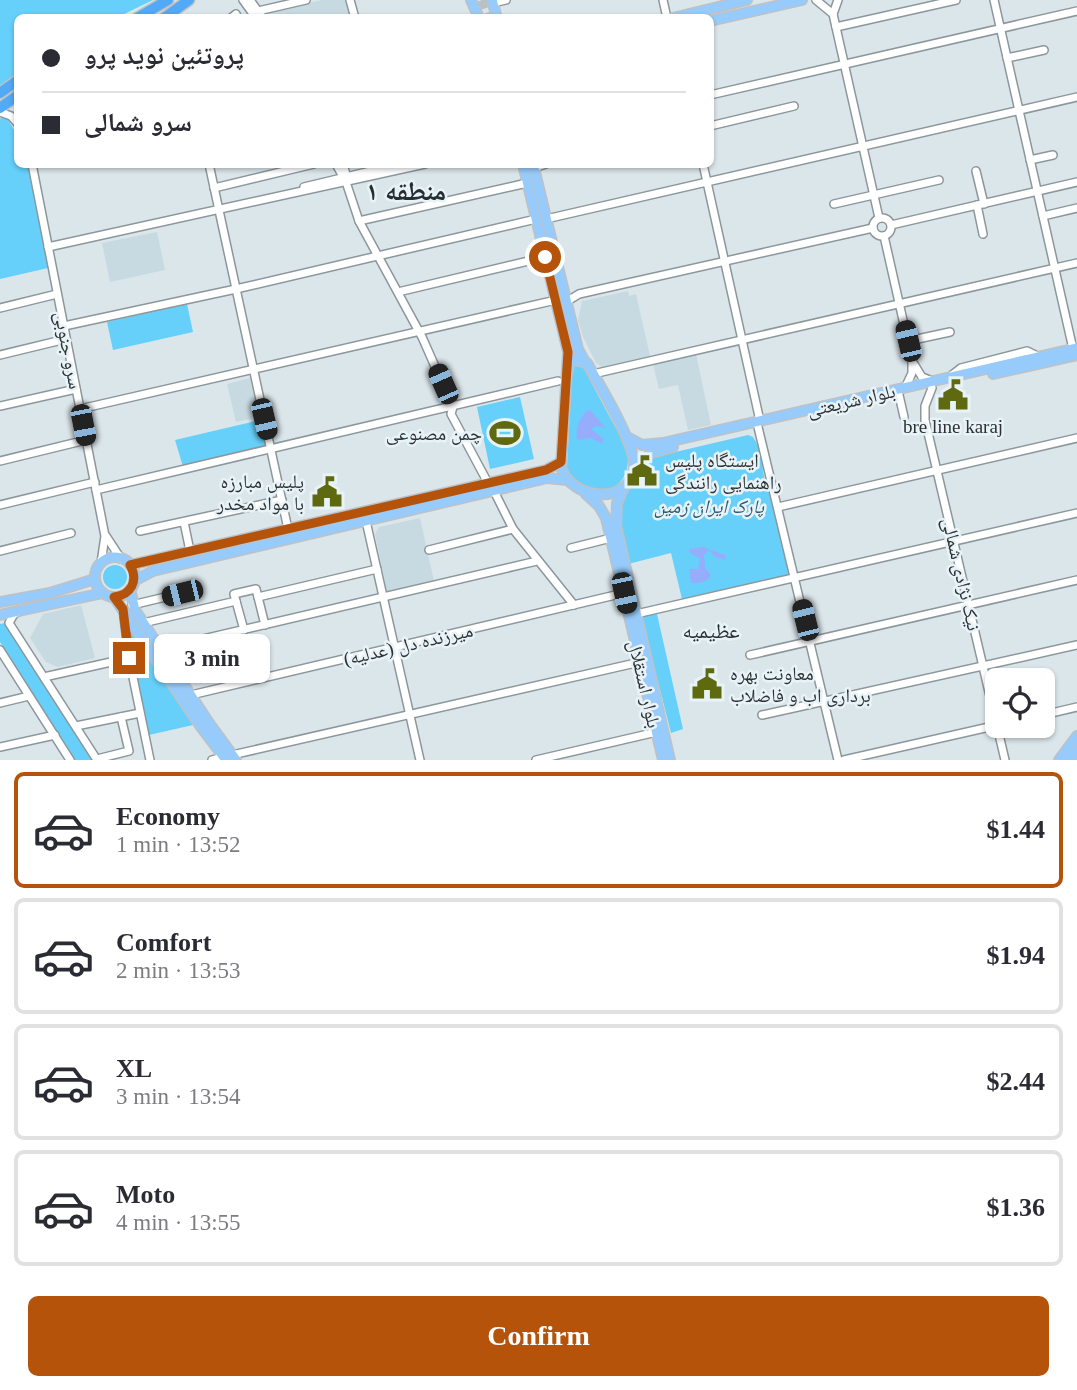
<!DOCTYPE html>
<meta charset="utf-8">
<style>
:root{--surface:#fff;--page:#f7f7f7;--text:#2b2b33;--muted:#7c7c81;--line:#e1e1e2;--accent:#b45309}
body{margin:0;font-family:"Times New Roman","Noto Naskh Arabic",serif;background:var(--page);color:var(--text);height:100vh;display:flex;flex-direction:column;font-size:26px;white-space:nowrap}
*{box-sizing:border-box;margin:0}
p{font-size:23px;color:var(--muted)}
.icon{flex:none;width:38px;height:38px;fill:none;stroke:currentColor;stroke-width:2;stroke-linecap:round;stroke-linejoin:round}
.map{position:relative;height:760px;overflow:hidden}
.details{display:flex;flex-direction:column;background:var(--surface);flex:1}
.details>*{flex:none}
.top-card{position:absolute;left:14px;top:14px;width:700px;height:154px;border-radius:10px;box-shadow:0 2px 5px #0004;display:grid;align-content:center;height:154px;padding:0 28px;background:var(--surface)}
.controls{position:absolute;left:985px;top:668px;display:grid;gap:14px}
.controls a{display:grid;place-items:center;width:70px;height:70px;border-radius:10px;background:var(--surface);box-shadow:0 2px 5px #0004;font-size:35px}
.end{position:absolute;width:32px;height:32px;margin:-16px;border:9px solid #b45309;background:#fff;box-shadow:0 0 0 4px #fff}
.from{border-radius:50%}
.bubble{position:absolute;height:49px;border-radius:10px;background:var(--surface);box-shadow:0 2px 5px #0004;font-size:23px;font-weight:700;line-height:49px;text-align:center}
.car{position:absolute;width:21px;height:42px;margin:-21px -10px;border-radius:9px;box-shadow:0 0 5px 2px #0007;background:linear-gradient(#222 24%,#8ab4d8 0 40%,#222 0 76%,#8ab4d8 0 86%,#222 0)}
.top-card b{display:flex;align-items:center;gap:24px;height:66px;font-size:26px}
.top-card b+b{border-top:2px solid var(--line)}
.top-card i{width:18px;height:18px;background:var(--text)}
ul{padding:12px 0 0;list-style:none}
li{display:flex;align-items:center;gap:21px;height:116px;margin:0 14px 10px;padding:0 14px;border:4px solid var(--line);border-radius:10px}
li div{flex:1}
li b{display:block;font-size:26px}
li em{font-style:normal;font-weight:700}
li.current{border-color:var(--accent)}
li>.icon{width:63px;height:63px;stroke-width:1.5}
.cta{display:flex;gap:14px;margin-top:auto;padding:14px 28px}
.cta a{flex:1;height:80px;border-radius:10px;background:var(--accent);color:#fff;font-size:28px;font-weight:700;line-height:80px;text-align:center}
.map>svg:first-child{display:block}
.built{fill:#c7dae2}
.green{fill:#66d0fa}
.water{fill:#95adfb}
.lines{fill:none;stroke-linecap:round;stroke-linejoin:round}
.major-tunnel{stroke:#b8c2c6;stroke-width:9;stroke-dasharray:9 4.5;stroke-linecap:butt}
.minor-casing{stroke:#8c979b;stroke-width:10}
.major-casing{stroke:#c0c1c2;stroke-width:12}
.highway-casing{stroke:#c0c1c2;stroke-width:13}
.minor{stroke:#fff;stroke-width:7}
.major{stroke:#97cbfb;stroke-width:9}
.highway{stroke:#52a9f8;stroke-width:10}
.route{stroke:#b45309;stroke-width:9}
.labels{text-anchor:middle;stroke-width:5;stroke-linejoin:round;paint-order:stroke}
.street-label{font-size:19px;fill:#2d3133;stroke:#e8f3f8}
.poi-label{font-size:19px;fill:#2d3133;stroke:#e8f3f8;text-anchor:end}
.park-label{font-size:19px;font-style:italic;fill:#2c5a6c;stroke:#e8f3f8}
.neighbourhood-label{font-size:21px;fill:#262e32;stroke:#e8f3f8}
.district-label{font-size:26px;font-weight:bold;fill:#262e32;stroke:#e8f3f8}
</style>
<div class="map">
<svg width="1077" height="760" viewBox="0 0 1077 760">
<rect width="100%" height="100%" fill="#dbe6eb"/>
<g class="built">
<path d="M322 0H348L352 17H271L267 12Z"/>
<path d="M157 232 165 270 110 282 102 243Z"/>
<path d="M628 291 629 296 636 294 650 356 602 367 596 363 583 337 578 320 582 301Z"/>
<path d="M696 354 711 425 688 430 678 385 659 389 653 364Z"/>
<path d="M250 378 259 417 236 422 227 384Z"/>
<path d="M420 518 434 581 387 592 375 534 379 527Z"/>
<path d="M81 605 95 658 58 667 46 662 30 638 43 614Z"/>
</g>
<g class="green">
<path d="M0 0H153L118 17 18 18 17 73 0 88Z"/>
<path d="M2 117 7 118 17 135 18 164 28 166 48 268 0 279V119Z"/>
<path d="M187 304 193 332 113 350 107 322Z"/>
<path d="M572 364 582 365 627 449C636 495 584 507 567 468Z"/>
<path d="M520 397 534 459 490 469 477 407Z"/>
<path d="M264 419 271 450 184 470 175 440Z"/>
<path d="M748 435 753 437C767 456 758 483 775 500L791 572 786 576 682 599 671 553 628 564C618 514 611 494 654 457Z"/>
<circle cx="115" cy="577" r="12"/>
<path d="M657 614 683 729 671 733 642 619 643 616Z"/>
<path d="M5 623 93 760H75L0 642V624Z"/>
<path d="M127 626 193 725 149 735Z"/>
</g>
<g class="water">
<path d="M590 410 606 428 597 426 591 429 604 439 602 444 591 438 577 440C575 428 579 421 586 411Z"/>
<path d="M703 547 725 555 726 560 715 557 709 550 704 555 705 568 711 575C707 583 699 583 691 583L689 569H698L700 558 691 554 689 549Z"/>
</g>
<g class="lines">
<path class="major-tunnel" d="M482 0 488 18"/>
<g class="minor-casing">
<g id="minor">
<path d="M243 0 256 18"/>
<path d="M250 0 263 18"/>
<path d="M350 0 355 18"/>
<path d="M663 0 667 18"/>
<path d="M816 0 833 14"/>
<path d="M838 0 833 14 879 218"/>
<path d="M994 0 1073 349"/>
<path d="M493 3 506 0"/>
<path d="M258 11 306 0"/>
<path d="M231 18 236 14 238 18"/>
<path d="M836 27 956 0"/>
<path d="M1007 58 1044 50"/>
<path d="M710 95 1077 11"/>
<path d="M0 112 11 116 18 124"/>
<path d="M710 126 794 106"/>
<path d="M1030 160 1053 155"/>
<path d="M32 164 105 536 101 563"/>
<path d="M209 164 288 529"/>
<path d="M336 164 346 182 359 221 422 337 453 407 451 414 488 483"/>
<path d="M343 164 347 178"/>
<path d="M703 164 760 421"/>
<path d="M534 168 546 164"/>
<path d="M976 171 984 204"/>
<path d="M304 187 400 164"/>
<path d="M214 188 314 164"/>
<path d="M834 204 939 180"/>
<path d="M977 205 983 234"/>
<path d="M1043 216 1077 208"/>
<circle cx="882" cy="227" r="9"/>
<path d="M546 219 1077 97"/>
<path d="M359 221 527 183"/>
<path d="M891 225 1077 182"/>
<path d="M884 236 912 360V373L905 388"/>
<path d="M48 247 425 164"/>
<path d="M398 292 545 257"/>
<path d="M566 302 579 294 873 228"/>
<path d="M0 308 57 294"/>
<path d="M64 326 236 289 536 219"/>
<path d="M908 341 950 332"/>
<path d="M0 355 66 339"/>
<path d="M914 364 922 377 932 381"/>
<path d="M593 374 1077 263"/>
<path d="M952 375 961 368 1027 351 1039 357"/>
<path d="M932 388 925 406V420L1005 760"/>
<path d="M899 395 904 417"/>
<path d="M0 406 76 389"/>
<path d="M80 409 556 300"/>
<path d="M758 427 838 760"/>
<path d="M0 461 86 440"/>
<path d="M96 490 558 381"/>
<path d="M494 491 513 529 574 605"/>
<path d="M0 505 95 482"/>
<path d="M778 507 1077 438"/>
<path d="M366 521 420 760"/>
<path d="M184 522 190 551"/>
<path d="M140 531 282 500"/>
<path d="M106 536 121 559"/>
<path d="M571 548 611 538"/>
<path d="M429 550 513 529"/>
<path d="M0 551 71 533"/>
<path d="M258 597 377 569"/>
<path d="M132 605 182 593"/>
<path d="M123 609 129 658 150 760"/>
<path d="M18 612 14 614 9 623 97 760"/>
<path d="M636 614 1077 513"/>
<path d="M143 623 236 601"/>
<path d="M244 630 234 594 256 589 265 625"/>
<path d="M160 649 537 561"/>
<path d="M0 650 70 760"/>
<path d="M750 655 1077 580"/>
<path d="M44 677 129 658"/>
<path d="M191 695 624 593"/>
<path d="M0 703 29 696"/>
<path d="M762 715 1077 645"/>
<path d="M1043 715 1077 707"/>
<path d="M76 726 140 713"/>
<path d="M0 747 55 735"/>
<path d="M232 755 640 662"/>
<path d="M97 759 129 751 121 717"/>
<path d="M212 760 223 757"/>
<path d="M536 760 661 731"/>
<path d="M844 760 998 725"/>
</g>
</g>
<g class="major-casing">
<g id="major">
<path d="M471 0 479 18"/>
<path d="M492 0 497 18"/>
<path d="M673 18 747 0"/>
<path d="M710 21 802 0"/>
<path d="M523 164 568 352 561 467C571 501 629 506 634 468 637 446 599 384 587 363L573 360 569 363 568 371"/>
<path d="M533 164 578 349 585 362"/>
<path d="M993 374 1077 355"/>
<path d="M627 437 642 445 663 443 1077 348"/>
<path d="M634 470 651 453 673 447"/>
<path d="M624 487 617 503 616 525 670 760"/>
<path d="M586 494 599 506 606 518 663 760"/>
<circle cx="115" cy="577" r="20"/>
<path d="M130 565 546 470 561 462"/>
<path d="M134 581 153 571 547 478 567 480"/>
<path d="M130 589 135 610 209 723 236 760"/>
<path d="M114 597 201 727 226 760"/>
<path d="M0 602 50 593 95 579"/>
<path d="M0 615 103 593"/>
<path d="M1059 760 1077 736"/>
<path d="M1069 760 1077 750"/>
</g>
</g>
<g class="highway-casing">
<g id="highway">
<path d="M137 18 168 0"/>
<path d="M164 18 189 0"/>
<path d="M0 93 18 80"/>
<path d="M0 108 18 95"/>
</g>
</g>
<use href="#minor" class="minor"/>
<use href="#major" class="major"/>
<use href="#highway" class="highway"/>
</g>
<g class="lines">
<path class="route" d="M129 658 123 609 114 597C131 595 139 581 130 565L546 470 561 462 568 352 545 257"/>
</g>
<defs>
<g id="civic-bare" transform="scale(2.415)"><path d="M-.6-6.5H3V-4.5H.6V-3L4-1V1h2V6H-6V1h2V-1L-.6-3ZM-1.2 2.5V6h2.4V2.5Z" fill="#5e6910" stroke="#e8f3f8" stroke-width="2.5" paint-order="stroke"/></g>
<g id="stadium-bare" transform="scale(2.415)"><path d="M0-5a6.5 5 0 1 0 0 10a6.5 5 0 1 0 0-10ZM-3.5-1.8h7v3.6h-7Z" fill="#5e6910" stroke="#e8f3f8" stroke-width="2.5" paint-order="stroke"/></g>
</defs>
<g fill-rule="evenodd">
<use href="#civic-bare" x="953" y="395"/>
<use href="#stadium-bare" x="505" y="433"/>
<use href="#civic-bare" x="642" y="471"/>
<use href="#civic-bare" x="327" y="492"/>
<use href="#civic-bare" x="707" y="684"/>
</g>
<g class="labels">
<g class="street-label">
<text transform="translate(69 350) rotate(79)" y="7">سرو جنوبی</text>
<text transform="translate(851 400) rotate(-13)" y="7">بلوار شریعتی</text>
<text transform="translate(962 574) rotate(77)" y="7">نیک نژادی شمالی</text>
<text transform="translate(408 644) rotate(-13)" y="7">میرزنده دل (عدلیه)</text>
<text transform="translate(645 684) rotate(77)" y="7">بلوار استقلال</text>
</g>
<g class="poi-label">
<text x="953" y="433" text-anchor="middle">bre line karaj</text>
<text x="482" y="440">چمن مصنوعی</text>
<text x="665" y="467" text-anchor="start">ایستگاه پلیس<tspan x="665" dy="22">راهنمایی رانندگی</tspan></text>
<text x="304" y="488">پلیس مبارزه<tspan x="304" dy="22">با مواد مخدر</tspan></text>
<text x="730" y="680" text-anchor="start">معاونت بهره<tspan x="730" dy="22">برداری اب و فاضلاب</tspan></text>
</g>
<g class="park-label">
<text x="709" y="513">پارک ایران زمین</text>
</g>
<g class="neighbourhood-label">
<text x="711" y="638">عظیمیه</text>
</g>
<g class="district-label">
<text x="406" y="200">منطقه ۱</text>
</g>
</g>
</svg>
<div class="controls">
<a><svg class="icon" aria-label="locate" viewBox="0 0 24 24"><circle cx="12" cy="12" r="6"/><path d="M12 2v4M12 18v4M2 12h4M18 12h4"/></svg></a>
</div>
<i class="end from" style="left:545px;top:257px"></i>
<i class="end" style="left:129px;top:658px"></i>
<div class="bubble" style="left:154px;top:634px;width:116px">3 min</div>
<i class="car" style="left:908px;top:341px;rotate:347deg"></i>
<i class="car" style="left:443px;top:384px;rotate:336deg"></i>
<i class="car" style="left:264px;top:419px;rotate:167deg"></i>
<i class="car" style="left:83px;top:425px;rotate:169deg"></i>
<i class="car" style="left:182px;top:593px;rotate:256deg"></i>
<i class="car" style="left:624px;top:593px;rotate:168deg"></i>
<i class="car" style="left:805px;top:620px;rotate:346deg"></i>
<div class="top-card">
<b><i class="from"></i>پروتئین نوید پرو</b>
<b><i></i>سرو شمالی</b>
</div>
</div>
<section class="details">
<ul>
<li class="current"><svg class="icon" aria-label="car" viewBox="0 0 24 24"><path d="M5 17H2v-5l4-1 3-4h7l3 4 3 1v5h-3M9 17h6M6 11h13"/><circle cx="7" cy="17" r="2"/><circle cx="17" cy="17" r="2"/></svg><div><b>Economy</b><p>1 min · 13:52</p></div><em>$1.44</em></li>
<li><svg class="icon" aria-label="car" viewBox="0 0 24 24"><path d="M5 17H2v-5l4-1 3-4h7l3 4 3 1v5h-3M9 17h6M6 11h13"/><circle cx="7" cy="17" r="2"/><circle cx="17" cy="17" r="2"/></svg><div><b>Comfort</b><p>2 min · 13:53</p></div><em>$1.94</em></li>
<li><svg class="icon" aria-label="car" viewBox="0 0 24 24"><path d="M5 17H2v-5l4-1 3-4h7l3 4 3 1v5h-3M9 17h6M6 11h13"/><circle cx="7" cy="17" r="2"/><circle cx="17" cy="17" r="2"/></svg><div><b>XL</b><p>3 min · 13:54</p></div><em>$2.44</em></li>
<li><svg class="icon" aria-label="car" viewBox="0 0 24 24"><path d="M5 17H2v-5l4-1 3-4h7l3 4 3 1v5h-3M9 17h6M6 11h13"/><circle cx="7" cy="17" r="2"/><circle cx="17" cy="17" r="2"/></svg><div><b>Moto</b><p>4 min · 13:55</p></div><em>$1.36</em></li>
</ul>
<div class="cta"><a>Confirm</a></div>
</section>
